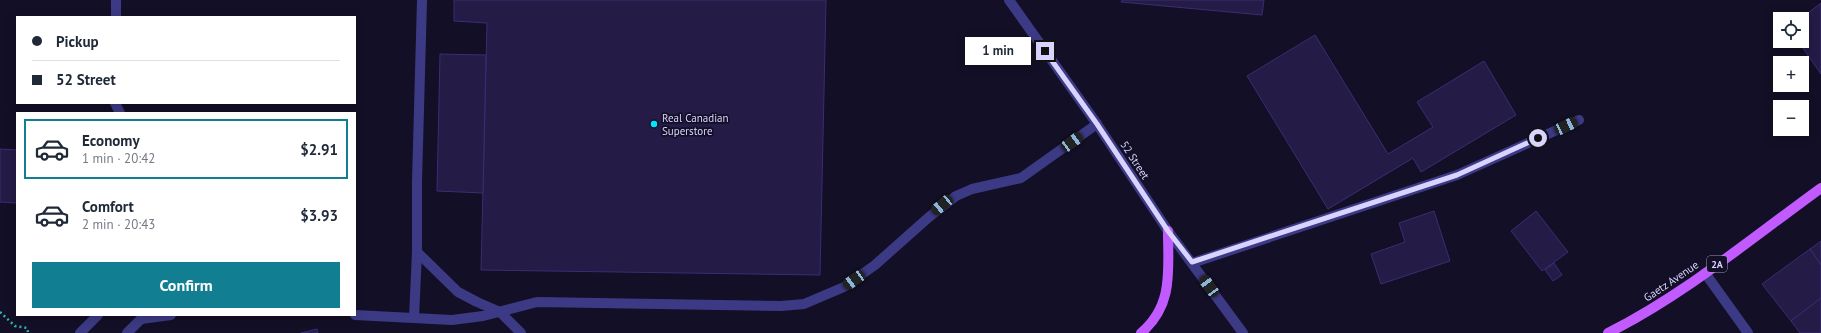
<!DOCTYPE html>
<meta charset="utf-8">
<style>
:root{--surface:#fff;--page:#f6f6f7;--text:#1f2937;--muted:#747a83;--line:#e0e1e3;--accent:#117e91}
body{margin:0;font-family:"PT Sans",sans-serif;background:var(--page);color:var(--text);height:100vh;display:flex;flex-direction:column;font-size:15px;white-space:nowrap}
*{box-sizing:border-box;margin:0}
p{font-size:13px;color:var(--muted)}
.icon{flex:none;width:22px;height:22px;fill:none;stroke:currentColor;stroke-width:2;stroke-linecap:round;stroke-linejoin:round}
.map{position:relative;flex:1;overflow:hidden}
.details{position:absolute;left:16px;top:112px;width:340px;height:204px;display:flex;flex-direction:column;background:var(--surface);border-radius:0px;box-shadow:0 2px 10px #0003}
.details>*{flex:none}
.hud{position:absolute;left:16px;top:16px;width:340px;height:88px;border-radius:0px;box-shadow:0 2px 10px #0003;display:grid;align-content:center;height:88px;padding:0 16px;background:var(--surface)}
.fabs{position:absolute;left:1773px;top:12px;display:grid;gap:8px}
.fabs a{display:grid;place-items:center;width:36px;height:36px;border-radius:0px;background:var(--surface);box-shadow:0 2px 10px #0003;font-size:20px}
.end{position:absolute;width:18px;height:18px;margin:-9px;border:5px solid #d9d4ff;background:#111;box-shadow:0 0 0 2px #111}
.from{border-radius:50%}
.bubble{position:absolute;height:28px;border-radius:0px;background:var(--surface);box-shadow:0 2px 10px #0003;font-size:13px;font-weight:600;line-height:28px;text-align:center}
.car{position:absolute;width:12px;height:24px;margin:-12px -6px;border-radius:5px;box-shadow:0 0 3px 1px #0007;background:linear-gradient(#222 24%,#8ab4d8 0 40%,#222 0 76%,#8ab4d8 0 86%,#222 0)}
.hud b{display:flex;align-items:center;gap:14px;height:38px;font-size:15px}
.hud b+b{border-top:1px solid var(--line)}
.hud i{width:10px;height:10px;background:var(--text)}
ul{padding:7px 0 0;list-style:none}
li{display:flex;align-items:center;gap:12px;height:60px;margin:0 8px 6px;padding:0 8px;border:2px solid transparent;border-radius:0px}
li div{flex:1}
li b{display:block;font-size:15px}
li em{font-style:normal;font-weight:600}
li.active{border-color:var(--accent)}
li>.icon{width:36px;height:36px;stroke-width:1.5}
.button{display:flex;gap:8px;margin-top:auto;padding:8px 16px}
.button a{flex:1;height:46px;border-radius:0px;background:var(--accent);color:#fff;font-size:16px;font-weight:600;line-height:46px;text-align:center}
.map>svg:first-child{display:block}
.building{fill:#241b47;stroke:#3b2d73}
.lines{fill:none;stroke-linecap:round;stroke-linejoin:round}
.path{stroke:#2fb8b0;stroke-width:2.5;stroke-dasharray:2 3;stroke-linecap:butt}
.minor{stroke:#3d3a85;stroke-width:10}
.major{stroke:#c25bff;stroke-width:10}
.route{stroke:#d9d4ff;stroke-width:5}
.poi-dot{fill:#00e5ff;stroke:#130f26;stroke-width:1.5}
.labels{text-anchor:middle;stroke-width:3.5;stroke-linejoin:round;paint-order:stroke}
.shield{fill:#130f26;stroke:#9e99be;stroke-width:1}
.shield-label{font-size:10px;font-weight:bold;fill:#d9d4ff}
.poi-label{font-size:11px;fill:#d9d4ff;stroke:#130f26;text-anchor:start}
.street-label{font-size:11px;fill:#d9d4ff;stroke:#130f26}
</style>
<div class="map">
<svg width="1821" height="333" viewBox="0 0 1821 333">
<rect width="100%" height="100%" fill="#130f26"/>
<g class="building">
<path d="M454 0H826L820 275 481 270 487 23 454 21Z"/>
<path d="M1122 0H1264L1262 15 1121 2Z"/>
<path d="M1821 3V74L1798 41H1802V19H1800Z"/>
<path d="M1315 35 1388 154 1433 127 1417 102 1484 61 1516 115 1421 172 1413 158 1328 209 1247 76Z"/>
<path d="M440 54 486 55 483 193 437 191Z"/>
<path d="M0 149 17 150V203L0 202Z"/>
<path d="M1434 211 1450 261 1381 284 1371 254 1405 242 1399 223Z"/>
<path d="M1536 211 1568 252 1542 271 1511 231Z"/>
<path d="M1821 241V265L1810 249Z"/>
<path d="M1810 249 1821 265V298L1791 321 1762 284Z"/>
<path d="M1554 263 1562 275 1553 281 1545 270Z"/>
<path d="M1821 298V333H1800L1791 321Z"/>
<path d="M317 329 318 333H301Z"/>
</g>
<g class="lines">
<path class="path" d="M0 312 15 326 27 328 28 332"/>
<g class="minor">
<path d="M1009 0 1097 124 1168 231 1243 333"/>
<path d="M116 17V0"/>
<path d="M115 103 120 113"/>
<path d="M417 252 458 292 477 302 500 312 521 333"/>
<path d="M1192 263 1457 175 1579 120"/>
<path d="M1705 273 1748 333"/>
<path d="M355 315 452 320 483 316 537 302 781 306 804 304 844 287 875 265 929 217 956 196 972 189 1021 178 1097 124"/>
<path d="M414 318 417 252V182L422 0"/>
<path d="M141 319 171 315"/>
<path d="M80 333 98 315"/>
<path d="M127 333 145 315"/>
</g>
<g class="major">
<path d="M1141 333C1174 305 1168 270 1168 231"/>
<path d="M1608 333C1685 294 1752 238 1821 188"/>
</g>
</g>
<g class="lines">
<path class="route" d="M1045 51 1097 124 1168 231 1192 262 1457 175 1538 138"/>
</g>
<circle class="poi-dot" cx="654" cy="124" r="4"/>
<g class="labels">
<rect class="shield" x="1707" y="256" width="20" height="16" rx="3"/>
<g class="shield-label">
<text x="1717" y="268">2A</text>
</g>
<g class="poi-label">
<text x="662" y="122">Real Canadian<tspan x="662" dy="13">Superstore</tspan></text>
</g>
<g class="street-label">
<text transform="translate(1135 160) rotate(57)" y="4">52 Street</text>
<text transform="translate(1671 281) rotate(-34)" y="4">Gaetz Avenue</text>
</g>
</g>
</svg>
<div class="fabs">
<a><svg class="icon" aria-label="locate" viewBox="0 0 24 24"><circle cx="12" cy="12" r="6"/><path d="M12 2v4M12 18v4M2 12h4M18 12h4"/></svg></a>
<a>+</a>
<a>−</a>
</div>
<i class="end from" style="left:1538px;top:138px"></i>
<i class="end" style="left:1045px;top:51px"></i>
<div class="bubble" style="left:965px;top:37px;width:66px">1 min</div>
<i class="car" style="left:1566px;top:126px;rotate:65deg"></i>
<i class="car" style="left:1072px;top:142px;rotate:54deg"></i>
<i class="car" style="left:942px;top:205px;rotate:230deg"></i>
<i class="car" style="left:854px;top:280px;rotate:235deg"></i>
<i class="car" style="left:1209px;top:286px;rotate:324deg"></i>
<div class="hud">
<b><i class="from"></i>Pickup</b>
<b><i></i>52 Street</b>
</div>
<section class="details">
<ul>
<li class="active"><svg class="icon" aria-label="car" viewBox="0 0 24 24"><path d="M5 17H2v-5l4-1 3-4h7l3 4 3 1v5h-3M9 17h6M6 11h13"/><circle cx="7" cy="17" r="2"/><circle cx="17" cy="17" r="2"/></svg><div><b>Economy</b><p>1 min · 20:42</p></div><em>$2.91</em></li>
<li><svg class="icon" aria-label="car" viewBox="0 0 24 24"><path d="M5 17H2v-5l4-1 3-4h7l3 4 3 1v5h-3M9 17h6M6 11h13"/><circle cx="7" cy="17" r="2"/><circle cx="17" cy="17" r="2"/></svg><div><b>Comfort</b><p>2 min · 20:43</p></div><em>$3.93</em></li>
</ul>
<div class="button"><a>Confirm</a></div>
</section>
</div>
